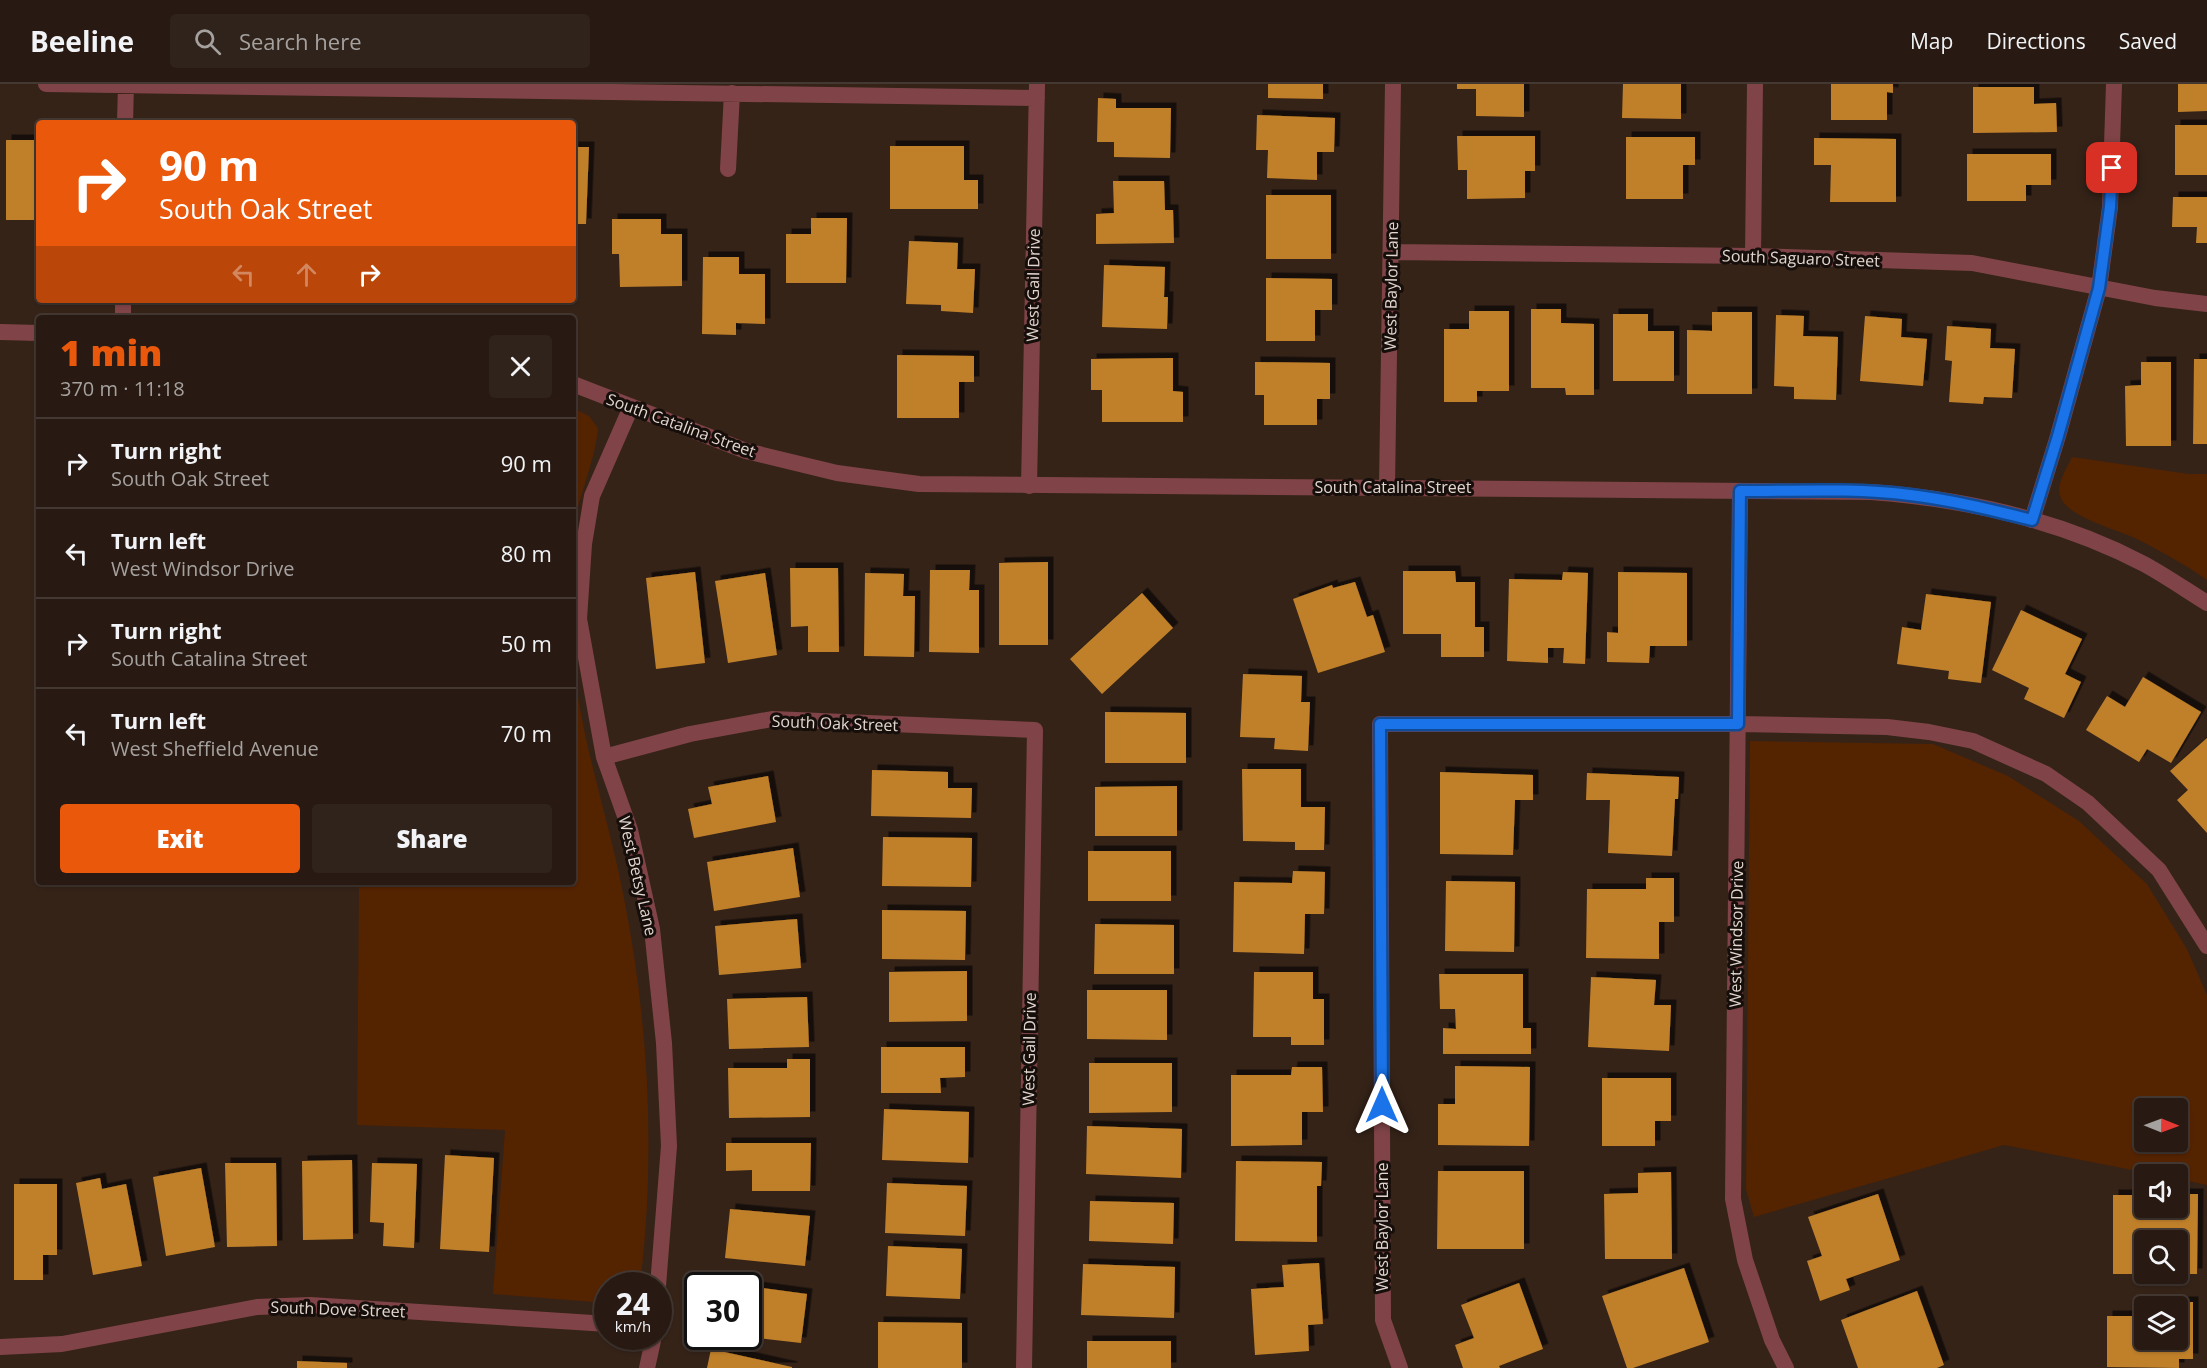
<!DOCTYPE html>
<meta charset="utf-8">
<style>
body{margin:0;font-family:"Open Sans",sans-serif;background:#30231b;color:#f1f3f6;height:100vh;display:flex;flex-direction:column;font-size:22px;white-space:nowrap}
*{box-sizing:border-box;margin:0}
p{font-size:20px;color:#a5a19f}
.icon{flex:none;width:33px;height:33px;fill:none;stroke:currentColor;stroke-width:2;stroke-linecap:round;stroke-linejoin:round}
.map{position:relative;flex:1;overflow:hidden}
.drawer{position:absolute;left:36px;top:231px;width:540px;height:570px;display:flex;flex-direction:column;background:#281a12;border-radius:6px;box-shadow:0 2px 4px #0004,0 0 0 2px #443832}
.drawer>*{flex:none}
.banner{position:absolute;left:36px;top:36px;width:540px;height:183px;border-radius:6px;box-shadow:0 2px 4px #0004,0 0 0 2px #443832;background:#ea580c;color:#fff;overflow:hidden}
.needle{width:39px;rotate:91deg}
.buttons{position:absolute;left:2134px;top:1014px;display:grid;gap:12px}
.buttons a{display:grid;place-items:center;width:54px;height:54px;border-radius:6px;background:#281a12;box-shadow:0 2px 4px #0004,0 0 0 2px #443832;font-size:30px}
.speed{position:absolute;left:594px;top:1188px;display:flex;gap:12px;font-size:30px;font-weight:700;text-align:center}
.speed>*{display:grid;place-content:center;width:78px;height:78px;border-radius:50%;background:#281a12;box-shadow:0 2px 4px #0004,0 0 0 2px #443832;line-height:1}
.speed small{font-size:15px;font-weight:400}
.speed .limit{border:3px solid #111;border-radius:9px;background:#fff;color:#111}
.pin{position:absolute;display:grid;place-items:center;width:51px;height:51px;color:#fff;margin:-26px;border-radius:12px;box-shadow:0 3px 9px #0006}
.me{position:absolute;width:66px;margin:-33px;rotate:0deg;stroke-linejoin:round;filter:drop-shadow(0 0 4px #0008)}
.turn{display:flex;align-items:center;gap:21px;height:126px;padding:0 24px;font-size:27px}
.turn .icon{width:78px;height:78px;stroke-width:2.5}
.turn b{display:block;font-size:42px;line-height:51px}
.lanes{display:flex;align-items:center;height:57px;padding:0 24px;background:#0003;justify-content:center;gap:30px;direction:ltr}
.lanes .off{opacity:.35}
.round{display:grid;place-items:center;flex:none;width:63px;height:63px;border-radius:6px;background:#30231b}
.headline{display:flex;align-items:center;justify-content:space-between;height:102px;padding:0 24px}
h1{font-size:36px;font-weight:800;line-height:45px;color:#ea580c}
.cta{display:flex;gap:12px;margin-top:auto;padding:12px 24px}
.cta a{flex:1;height:69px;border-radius:6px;background:#ea580c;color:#fff;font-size:24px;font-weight:800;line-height:69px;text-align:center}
.cta a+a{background:#30231b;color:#f1f3f6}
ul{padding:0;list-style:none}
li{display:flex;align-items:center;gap:18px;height:90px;padding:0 24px;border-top:2px solid #443832}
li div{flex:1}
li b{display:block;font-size:22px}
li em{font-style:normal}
header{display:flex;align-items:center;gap:36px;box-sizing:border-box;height:84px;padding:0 30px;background:#281a12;border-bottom:2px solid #443832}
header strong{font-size:28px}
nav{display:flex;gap:33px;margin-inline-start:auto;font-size:21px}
.search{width:420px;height:54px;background:#30231b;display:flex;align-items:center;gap:15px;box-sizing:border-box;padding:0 21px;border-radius:6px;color:#a5a19f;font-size:22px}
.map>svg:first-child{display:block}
.green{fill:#542300;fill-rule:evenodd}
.building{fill:#c0802b;filter:url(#shadow)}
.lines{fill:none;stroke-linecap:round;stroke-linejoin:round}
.minor{stroke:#804448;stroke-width:16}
.tertiary{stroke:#804448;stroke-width:16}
.route-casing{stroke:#114b97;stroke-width:15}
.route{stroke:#1a73e8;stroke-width:10}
.labels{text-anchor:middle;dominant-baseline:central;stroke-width:6;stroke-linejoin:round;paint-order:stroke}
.street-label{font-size:16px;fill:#e2d6cf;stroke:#160e0a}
</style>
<header>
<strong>Beeline</strong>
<div class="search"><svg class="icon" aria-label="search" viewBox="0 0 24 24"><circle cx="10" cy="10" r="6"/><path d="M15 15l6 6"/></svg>Search here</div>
<nav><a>Map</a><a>Directions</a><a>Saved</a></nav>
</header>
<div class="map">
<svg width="2207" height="1284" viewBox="0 0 2207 1284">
<defs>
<filter id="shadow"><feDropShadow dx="5.5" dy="-5.5" stdDeviation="0" flood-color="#0009"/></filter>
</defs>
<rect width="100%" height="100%" fill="#352318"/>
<path class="green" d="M 573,324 L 589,332 L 598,344 C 595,380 577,413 573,450 Z
M 2072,373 L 2189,390 L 2207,390 L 2207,496 C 2186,481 2162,468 2139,456 C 2120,446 2067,434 2060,412 C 2056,400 2067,384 2072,373 Z
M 573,574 C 580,654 608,731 623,809 C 649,938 656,1071 640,1201 L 608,1202 L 607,1219 L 493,1210 L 505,1046 L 357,1041 L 359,798 L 573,798 Z
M 1750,657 L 1933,660 L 2008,692 L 2079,737 L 2147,800 L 2187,865 L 2207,911 L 2207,1101 L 2178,1095 L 2178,1090 L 2153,1090 L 2004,1061 L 1754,1133 L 1746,1105 ZM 2145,1024 L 2178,1024 L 2178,1058 L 2145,1058 Z"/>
<path class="building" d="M 1268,0 L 1323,0 L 1323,15 L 1268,14 Z
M 1457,0 L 1524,0 L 1524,33 L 1476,32 L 1476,5 L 1457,5 Z
M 1623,0 L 1681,0 L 1681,35 L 1622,34 Z
M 1831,0 L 1893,0 L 1893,9 L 1887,8 L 1887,36 L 1831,36 Z
M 2178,0 L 2207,0 L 2207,27 L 2178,28 Z
M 1973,3 L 2034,3 L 2034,20 L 2056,19 L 2057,48 L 1973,49 Z
M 1098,14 L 1116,15 L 1116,24 L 1171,24 L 1170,74 L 1114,73 L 1114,58 L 1097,58 Z
M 1257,31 L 1335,34 L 1334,68 L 1317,68 L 1317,96 L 1267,94 L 1268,66 L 1256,66 Z
M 2175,41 L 2207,41 L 2207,91 L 2175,91 Z
M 1457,52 L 1535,52 L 1535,87 L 1525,87 L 1525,114 L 1467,115 L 1467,86 L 1458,86 Z
M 1626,53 L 1695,53 L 1695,81 L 1683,81 L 1683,115 L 1626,115 Z
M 1814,54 L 1896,55 L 1896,118 L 1830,118 L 1831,81 L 1814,81 Z
M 6,56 L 36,56 L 36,71 L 39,71 L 39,136 L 6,136 Z
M 890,62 L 964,62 L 964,96 L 978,96 L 978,125 L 890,125 Z
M 573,63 L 589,63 L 586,140 L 573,140 Z
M 1967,70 L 2051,70 L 2051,101 L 2026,101 L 2026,117 L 1967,117 Z
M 1113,97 L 1164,97 L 1165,126 L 1173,126 L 1174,159 L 1096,160 L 1096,130 L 1114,129 Z
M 1266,111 L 1331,111 L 1331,175 L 1266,175 Z
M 2173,113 L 2207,113 L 2207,159 L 2196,159 L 2197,143 L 2172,143 Z
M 811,134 L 847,134 L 846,199 L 786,199 L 786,150 L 811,150 Z
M 612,135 L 661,135 L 661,150 L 682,150 L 682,202 L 620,203 L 619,170 L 612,170 Z
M 909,157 L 958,159 L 957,185 L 975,185 L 973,229 L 941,227 L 941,221 L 906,220 Z
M 703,173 L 739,173 L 739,190 L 765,190 L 765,240 L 736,239 L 736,251 L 702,250 Z
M 1104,181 L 1165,183 L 1164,213 L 1168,213 L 1167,245 L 1102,243 Z
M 1266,194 L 1332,195 L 1332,226 L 1315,226 L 1315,257 L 1266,257 Z
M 1531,225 L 1561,225 L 1561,239 L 1594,240 L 1594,311 L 1566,311 L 1565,304 L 1531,304 Z
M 1469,227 L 1509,227 L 1509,307 L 1477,307 L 1477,318 L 1444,318 L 1444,245 L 1469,245 Z
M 1712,228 L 1752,228 L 1752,310 L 1687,310 L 1687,246 L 1712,247 Z
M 1613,230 L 1648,230 L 1648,247 L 1674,247 L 1674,297 L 1613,297 Z
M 1776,231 L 1804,232 L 1803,252 L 1838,253 L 1836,316 L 1794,315 L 1794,303 L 1774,302 Z
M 1865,232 L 1902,235 L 1901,253 L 1927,255 L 1923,302 L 1860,297 Z
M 1947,242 L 1991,245 L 1990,264 L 2015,265 L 2012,314 L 1984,313 L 1983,320 L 1949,318 L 1952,277 L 1945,276 Z
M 897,271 L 974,272 L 974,298 L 959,298 L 959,334 L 897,334 Z
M 1173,274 L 1173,307 L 1183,308 L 1183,338 L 1102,338 L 1102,306 L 1091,306 L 1091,275 Z
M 2194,275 L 2207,275 L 2207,360 L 2193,360 Z
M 1255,278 L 1330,279 L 1330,315 L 1317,315 L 1317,341 L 1264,341 L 1264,311 L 1255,311 Z
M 2141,278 L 2171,278 L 2171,362 L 2126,362 L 2125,302 L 2141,301 Z
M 1048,478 L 1048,561 L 999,561 L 999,479 Z
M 790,484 L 838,484 L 839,568 L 808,568 L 808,542 L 791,543 Z
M 930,486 L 970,486 L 969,506 L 979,506 L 979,569 L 929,568 Z
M 1403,487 L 1455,487 L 1456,498 L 1475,498 L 1475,543 L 1484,543 L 1484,573 L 1441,573 L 1441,550 L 1403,550 Z
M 695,488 L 705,579 L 656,585 L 646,494 Z
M 1563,488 L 1588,489 L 1585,580 L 1563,579 L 1564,564 L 1548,564 L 1548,579 L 1507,577 L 1509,495 L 1562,496 Z
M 1618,488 L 1687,489 L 1687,562 L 1650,562 L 1649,579 L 1607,578 L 1607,548 L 1618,549 Z
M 765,489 L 777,571 L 728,579 L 715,497 Z
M 865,489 L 904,490 L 903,512 L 915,512 L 914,573 L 864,572 Z
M 1355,498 L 1367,533 L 1373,531 L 1385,568 L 1318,589 L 1293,515 L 1332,501 L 1333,504 Z
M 1142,509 L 1173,544 L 1102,610 L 1070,575 Z
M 1926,510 L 1991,518 L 1981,599 L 1948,595 L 1949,587 L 1897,580 L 1902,543 L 1921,546 Z
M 2021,526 L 2082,555 L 2065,590 L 2081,598 L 2064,634 L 2024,615 L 2029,604 L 1992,586 Z
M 1243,590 L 1302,592 L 1301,618 L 1310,618 L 1308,667 L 1274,665 L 1275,654 L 1240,653 Z
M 2143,593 L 2201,628 L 2171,679 L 2147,665 L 2139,678 L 2086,646 L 2107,612 L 2125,623 Z
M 1105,628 L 1186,629 L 1186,679 L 1105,679 Z
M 2207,654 L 2207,749 L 2177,716 L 2188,706 L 2170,687 Z
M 1242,685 L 1301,685 L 1301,723 L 1325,723 L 1324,766 L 1295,766 L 1295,758 L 1243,757 Z
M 872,686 L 948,688 L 948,704 L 972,704 L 971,734 L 871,732 Z
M 1440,688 L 1533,691 L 1533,716 L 1515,716 L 1513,771 L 1440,770 Z
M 1587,689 L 1679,693 L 1678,715 L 1675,715 L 1672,772 L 1608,769 L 1610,716 L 1586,716 Z
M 768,692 L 776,738 L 694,754 L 688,725 L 712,720 L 708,703 Z
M 1177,702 L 1177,752 L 1095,752 L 1095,703 Z
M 883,753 L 972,754 L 971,803 L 882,802 Z
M 793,764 L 800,813 L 714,827 L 707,778 Z
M 1088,767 L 1171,767 L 1171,817 L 1088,817 Z
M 1293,787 L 1325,788 L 1324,830 L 1305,830 L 1304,870 L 1233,868 L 1234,798 L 1292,799 Z
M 1646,794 L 1674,794 L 1674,838 L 1659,838 L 1659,875 L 1586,874 L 1587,805 L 1646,805 Z
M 1446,797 L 1515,798 L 1514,868 L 1445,867 Z
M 882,826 L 966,827 L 965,876 L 882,875 Z
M 797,835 L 801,884 L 719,891 L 715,842 Z
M 1095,840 L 1174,841 L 1174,890 L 1094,890 Z
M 967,887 L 967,937 L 889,938 L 889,888 Z
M 1254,888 L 1313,888 L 1313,915 L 1324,915 L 1324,961 L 1291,961 L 1291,953 L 1253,953 Z
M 1439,890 L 1523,890 L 1523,944 L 1531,944 L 1531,970 L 1443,970 L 1443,944 L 1456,945 L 1455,925 L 1440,925 Z
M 1591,893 L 1656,896 L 1654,921 L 1671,921 L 1669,967 L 1588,963 Z
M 1087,906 L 1167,906 L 1167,956 L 1087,955 Z
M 807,913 L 809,963 L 729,965 L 727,915 Z
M 881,963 L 965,963 L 965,993 L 940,994 L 941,1009 L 881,1009 Z
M 787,975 L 810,975 L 810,1033 L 729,1034 L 728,984 L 787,984 Z
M 1089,979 L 1172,979 L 1172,1028 L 1089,1029 Z
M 1455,982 L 1530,983 L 1529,1062 L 1438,1061 L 1438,1020 L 1455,1020 Z
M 1292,983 L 1322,983 L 1323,1028 L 1302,1028 L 1302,1061 L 1231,1062 L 1231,991 L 1291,991 Z
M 1602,994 L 1671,994 L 1671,1037 L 1655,1037 L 1655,1062 L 1602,1062 Z
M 884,1025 L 969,1028 L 968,1079 L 882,1076 Z
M 1087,1042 L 1182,1045 L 1181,1094 L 1086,1090 Z
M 726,1059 L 811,1059 L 810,1107 L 752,1107 L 752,1086 L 726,1087 Z
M 445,1071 L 494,1074 L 489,1168 L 440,1165 Z
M 352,1076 L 353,1155 L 303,1156 L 302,1077 Z
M 1236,1077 L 1322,1078 L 1321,1102 L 1317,1102 L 1317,1158 L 1235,1157 Z
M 225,1079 L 276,1079 L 277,1162 L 227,1163 Z
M 372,1079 L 417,1080 L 414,1164 L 383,1162 L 384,1139 L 370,1138 Z
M 201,1084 L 215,1163 L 166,1172 L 153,1093 Z
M 1438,1087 L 1524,1087 L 1524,1165 L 1437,1165 Z
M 1671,1088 L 1672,1175 L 1605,1175 L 1604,1110 L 1638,1109 L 1638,1089 Z
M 100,1094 L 102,1105 L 126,1100 L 142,1182 L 93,1191 L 76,1099 Z
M 887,1099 L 967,1102 L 965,1152 L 885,1149 Z
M 14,1100 L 57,1100 L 57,1171 L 43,1171 L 43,1196 L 14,1196 Z
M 1878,1110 L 1900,1176 L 1846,1195 L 1850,1206 L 1820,1217 L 1807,1177 L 1822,1172 L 1808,1133 Z
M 2178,1110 L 2198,1110 L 2197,1190 L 2178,1190 L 2178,1156 L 2145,1156 L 2145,1190 L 2113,1190 L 2113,1111 L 2145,1111 L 2145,1124 L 2178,1124 Z
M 1090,1117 L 1174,1119 L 1173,1160 L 1089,1157 Z
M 730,1125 L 810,1132 L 805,1182 L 725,1174 Z
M 888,1162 L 962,1165 L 960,1215 L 886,1212 Z
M 1319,1179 L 1323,1240 L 1308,1241 L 1309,1267 L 1255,1271 L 1251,1205 L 1284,1203 L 1282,1181 Z
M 1083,1180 L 1175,1183 L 1174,1234 L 1081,1231 Z
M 1684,1184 L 1709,1258 L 1633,1284 L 1627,1284 L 1602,1212 Z
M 1519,1199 L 1543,1265 L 1499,1282 L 1500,1284 L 1463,1284 L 1455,1261 L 1474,1254 L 1461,1221 Z
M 748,1202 L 807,1210 L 801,1259 L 748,1253 Z
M 1917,1207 L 1944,1281 L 1937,1284 L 1858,1284 L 1841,1236 Z
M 2159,1218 L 2193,1218 L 2193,1275 L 2179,1275 L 2179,1284 L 2107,1283 L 2107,1232 L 2145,1232 L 2145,1256 L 2178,1256 L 2178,1222 L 2159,1222 Z
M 878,1238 L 962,1239 L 962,1284 L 878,1284 Z
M 1087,1257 L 1171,1257 L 1171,1284 L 1087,1284 Z
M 711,1265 L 792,1283 L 792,1284 L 707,1284 Z
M 297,1277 L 347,1279 L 347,1284 L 297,1284 Z"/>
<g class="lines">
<path class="minor" d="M 46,0 L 1037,14
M 125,39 L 126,0
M 728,85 L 732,9
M 1391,168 L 1753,172 L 1972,179 L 2155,214 L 2207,220
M 1753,172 L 1755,0
M 123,234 L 123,216
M 631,323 L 592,412 L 584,460 L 579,535 L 604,673 L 630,746 L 652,845 L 664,959 L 669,1062 L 658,1202
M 1029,402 L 1037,0
M 1387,403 L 1393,0
M 1740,407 L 1733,1115 L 1745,1176 L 1772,1256 L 1786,1284
M 2032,436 L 2058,352 L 2099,204 L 2110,123 L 2114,0
M 604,673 L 690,650 L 772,635 L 1035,646 L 1024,1284
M 0,1263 L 62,1260 L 257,1223 L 310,1221 L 608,1240
M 647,1284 L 654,1252
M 1400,1284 L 1383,1236 L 1380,640 L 1738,640 L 1887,643 L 1929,648 L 1973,657 L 2046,690 L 2088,719 L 2159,786 L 2207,862"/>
<path class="tertiary" d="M 0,248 L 39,249
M 573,300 L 746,367 L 837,389 L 919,400 L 1871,408 C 1965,415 2060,436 2144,480 C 2166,492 2186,506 2207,519"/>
</g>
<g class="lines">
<g class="route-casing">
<path id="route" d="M 1382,1021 L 1380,640 L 1738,640 L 1740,407 C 1796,407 1854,404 1910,411 C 1952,416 1992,426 2032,436 L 2058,352 L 2099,204 L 2110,123 L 2112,84"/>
</g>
<use href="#route" class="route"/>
</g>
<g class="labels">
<g class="street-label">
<text transform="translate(1801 174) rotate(2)">South Saguaro Street</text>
<text transform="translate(1033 201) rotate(-89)">West Gail Drive</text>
<text transform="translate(1391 202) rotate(-89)">West Baylor Lane</text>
<text transform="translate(681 341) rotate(20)">South Catalina Street</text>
<text x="1393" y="403">South Catalina Street</text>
<text transform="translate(835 639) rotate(2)">South Oak Street</text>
<text transform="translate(638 792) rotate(77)">West Betsy Lane</text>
<text transform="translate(1736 850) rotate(-89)">West Windsor Drive</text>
<text transform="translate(1029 965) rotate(-89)">West Gail Drive</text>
<text transform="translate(1382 1143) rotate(-90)">West Baylor Lane</text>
<text transform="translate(338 1225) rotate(2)">South Dove Street</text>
</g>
</g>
</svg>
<div class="buttons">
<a><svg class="needle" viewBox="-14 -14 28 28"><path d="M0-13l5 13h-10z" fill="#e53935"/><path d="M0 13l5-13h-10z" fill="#a5a19f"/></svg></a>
<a><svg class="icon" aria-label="sound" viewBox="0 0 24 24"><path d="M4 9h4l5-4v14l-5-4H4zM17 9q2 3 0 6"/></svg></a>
<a><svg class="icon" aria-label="search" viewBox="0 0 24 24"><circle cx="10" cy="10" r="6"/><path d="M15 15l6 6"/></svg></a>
<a><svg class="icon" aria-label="layers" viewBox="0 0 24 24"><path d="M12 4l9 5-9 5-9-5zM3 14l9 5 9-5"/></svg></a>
</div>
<div class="speed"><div>24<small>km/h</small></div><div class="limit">30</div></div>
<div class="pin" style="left:2112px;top:84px;background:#d93025"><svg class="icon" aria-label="arrive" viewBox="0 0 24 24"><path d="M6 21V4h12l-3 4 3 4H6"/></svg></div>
<svg class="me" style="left:1382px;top:1021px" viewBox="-20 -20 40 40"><path d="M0-17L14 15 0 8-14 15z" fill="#1a73e8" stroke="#fff" stroke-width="4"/></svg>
<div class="banner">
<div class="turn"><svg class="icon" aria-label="right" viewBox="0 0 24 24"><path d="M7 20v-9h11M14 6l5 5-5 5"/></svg><div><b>90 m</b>South Oak Street</div></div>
<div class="lanes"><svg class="icon off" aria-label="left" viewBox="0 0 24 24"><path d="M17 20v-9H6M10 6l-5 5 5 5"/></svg><svg class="icon off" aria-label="ahead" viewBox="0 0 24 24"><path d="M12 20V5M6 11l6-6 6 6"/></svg><svg class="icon" aria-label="right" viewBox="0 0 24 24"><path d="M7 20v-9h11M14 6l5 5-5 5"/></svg></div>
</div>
<section class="drawer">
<div class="headline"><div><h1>1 min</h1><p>370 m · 11:18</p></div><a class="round"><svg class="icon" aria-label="close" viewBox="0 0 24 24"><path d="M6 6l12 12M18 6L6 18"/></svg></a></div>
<ul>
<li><svg class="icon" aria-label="right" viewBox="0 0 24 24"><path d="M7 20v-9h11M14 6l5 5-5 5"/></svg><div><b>Turn right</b><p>South Oak Street</p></div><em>90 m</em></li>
<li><svg class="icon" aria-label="left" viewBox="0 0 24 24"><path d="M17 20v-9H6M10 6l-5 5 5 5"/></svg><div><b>Turn left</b><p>West Windsor Drive</p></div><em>80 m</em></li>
<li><svg class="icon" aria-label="right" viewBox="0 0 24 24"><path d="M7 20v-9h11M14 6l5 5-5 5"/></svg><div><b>Turn right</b><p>South Catalina Street</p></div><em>50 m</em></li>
<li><svg class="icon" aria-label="left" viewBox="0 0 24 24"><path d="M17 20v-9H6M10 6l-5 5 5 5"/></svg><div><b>Turn left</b><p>West Sheffield Avenue</p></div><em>70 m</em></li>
</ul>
<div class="cta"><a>Exit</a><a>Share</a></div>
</section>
</div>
